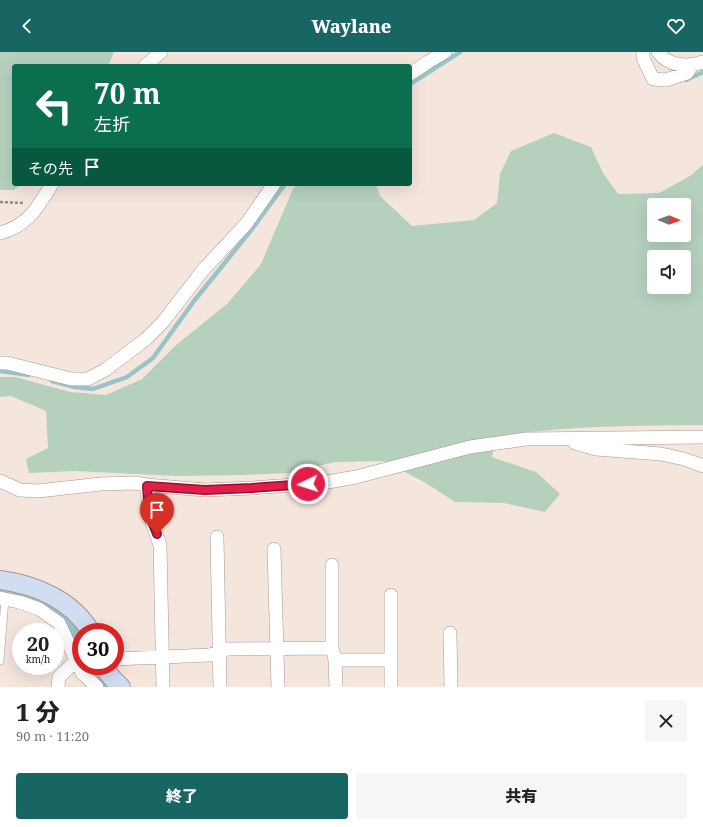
<!DOCTYPE html>
<html lang="ja">
<meta charset="utf-8">
<style>
body{margin:0;font-family:"Noto Serif","Noto Sans JP",serif;background:#f6f6f6;color:#222;height:100vh;display:flex;flex-direction:column;font-size:15px;white-space:nowrap}
*{box-sizing:border-box;margin:0}
p{font-size:13px;color:#767676}
.icon{flex:none;width:22px;height:22px;fill:none;stroke:currentColor;stroke-width:2;stroke-linecap:round;stroke-linejoin:round}
.map{position:relative;height:635px;overflow:hidden}
.details{display:flex;flex-direction:column;background:#fff;flex:1}
.details>*{flex:none}
.banner{position:absolute;left:12px;top:12px;width:400px;height:122px;border-radius:4px;box-shadow:0 4px 16px #0002;background:#0b6e4f;color:#fff;overflow:hidden}
.needle{width:26px;rotate:91deg}
.buttons{position:absolute;left:647px;top:146px;display:grid;gap:8px}
.buttons a{display:grid;place-items:center;width:44px;height:44px;border-radius:4px;background:#fff;box-shadow:0 4px 16px #0002;font-size:20px}
.speed{position:absolute;left:12px;top:571px;display:flex;gap:8px;font-size:20px;font-weight:700;text-align:center}
.speed>*{display:grid;place-content:center;width:52px;height:52px;border-radius:50%;background:#fff;box-shadow:0 4px 16px #0002;line-height:1}
.speed small{font-size:10px;font-weight:400}
.speed .limit{border:6px solid #d22;background:#fff;color:#111}
.pin{position:absolute;display:grid;place-items:center;width:34px;height:34px;color:#fff;margin:-41px -17px;border-radius:50% 50% 50% 0;rotate:-45deg;box-shadow:0 0 4px #0007}
.pin .icon{rotate:45deg}
.me{position:absolute;width:44px;margin:-22px;rotate:266deg;stroke-linejoin:round;filter:drop-shadow(0 0 3px #0008)}
.turn{display:flex;align-items:center;gap:14px;height:84px;padding:0 16px;font-size:18px}
.turn .icon{width:52px;height:52px;stroke-width:2.5}
.turn b{display:block;font-size:28px;line-height:34px}
.then{display:flex;align-items:center;height:38px;padding:0 16px;background:#0003;gap:8px;font-size:15px}
.round{display:grid;place-items:center;flex:none;width:42px;height:42px;border-radius:4px;background:#f6f6f6}
.head{display:flex;align-items:center;justify-content:space-between;height:68px;padding:0 16px}
h1{font-size:24px;font-weight:800;line-height:30px}
.action{display:flex;gap:8px;margin-top:auto;padding:8px 16px}
.action a{flex:1;height:46px;border-radius:4px;background:#186663;color:#fff;font-size:16px;font-weight:800;line-height:46px;text-align:center}
.action a+a{background:#f6f6f6;color:#222}
header{display:flex;justify-content:space-between;align-items:center;height:52px;padding:0 16px;background:#186663;color:#fff;font-size:18px;font-weight:800}
.map>svg:first-child{display:block}
.green{fill:#b5d1be;fill-rule:evenodd}
.lines{fill:none;stroke-linecap:round;stroke-linejoin:round}
.stream{stroke:#9ac3c9;stroke-width:4.5}
.river{stroke:#9ac3c9;stroke-width:26}
.lane-casing{stroke:#a69891;stroke-width:8}
.street-casing{stroke:#a69891;stroke-width:14}
.secondary-casing{stroke:#a69891;stroke-width:20}
.path{stroke:#958b86;stroke-width:2.5;stroke-dasharray:3 2;stroke-linecap:butt}
.lane{stroke:#fff;stroke-width:7}
.street{stroke:#fff;stroke-width:13}
.secondary{stroke:#d1ddf1;stroke-width:18}
.route-casing{stroke:#92132f;stroke-width:10}
.route{stroke:#e11d48;stroke-width:7}
</style>
<header><svg class="icon" aria-label="back" viewBox="0 0 24 24"><path d="M15 5l-7 7 7 7"/></svg>Waylane<svg class="icon" aria-label="heart" viewBox="0 0 24 24"><path d="M12 20l-8-8c-3-5 5-10 8-4 3-6 11-1 8 4z"/></svg></header>
<div class="map">
<svg width="703" height="635" viewBox="0 0 703 635">
<rect width="100%" height="100%" fill="#f4e5dd"/>
<path class="green" d="M 0,0 L 114,0 L 108,14 L 14,14 L 14,132 L 22,132 L 14,138 L 0,138 Z
M 554,81 L 591,95 L 603,121 L 618,142 L 659,141 L 690,124 L 703,113 L 703,373 C 633,374 565,373 496,385 L 492,405 L 536,420 L 560,442 L 545,460 L 504,451 L 455,450 L 424,430 L 384,409 L 335,410 L 288,421 L 244,423 L 176,424 L 76,419 L 29,421 L 26,407 L 48,396 L 46,359 L 11,344 L 0,345 L 0,325 L 15,325 L 70,340 L 106,343 L 142,327 L 176,293 L 227,252 L 261,212 L 293,137 L 299,132 L 376,132 L 380,144 L 412,174 L 474,168 L 497,151 L 500,122 L 511,99 ZM 654,153 L 684,153 L 684,183 L 654,183 ZM 654,205 L 684,205 L 684,235 L 654,235 Z"/>
<g class="lines">
<path class="stream" d="M 686,28 L 703,20
M 410,32 L 460,0
M 0,319 L 29,323
M 52,329 L 75,335 L 93,337 L 127,325 L 153,306 L 194,249 L 252,177 L 285,132"/>
<path class="river" d="M 0,539 C 30,543 67,555 81,584
M 90,614 L 95,625 L 107,635"/>
<g class="lane-casing">
<path id="lane" d="M 0,609 L 5,547"/>
</g>
<g class="street-casing">
<path id="street" d="M 643,0 L 643,6 L 653,27 L 666,28 L 687,21 L 692,14
M 658,0 C 669,15 688,15 703,10
M 145,14 L 161,0
M 410,22 L 428,10 L 445,0
M 0,181 C 28,174 38,155 52,132
M 0,311 L 7,311 L 71,327 L 88,327 L 105,318 L 146,287 L 163,270 L 203,218 L 246,172 L 274,132
M 575,391 L 596,397 L 661,402 L 684,407 L 703,414
M 0,429 L 20,438 L 38,439 L 101,432 L 135,431 L 147,433 L 205,438 L 252,436 L 322,431 L 356,425 L 470,395 L 526,387 L 703,385
M 147,433 L 149,462 L 160,493 L 163,635
M 217,485 L 220,635
M 274,497 L 278,635
M 332,513 L 332,596 L 335,608 L 336,635
M 391,543 L 391,635
M 0,546 L 19,550 L 39,557 L 59,571 L 82,621 L 97,635
M 450,581 L 451,635
M 115,607 L 210,603 L 227,597 L 332,596
M 335,608 L 391,608
M 58,635 L 59,625 L 76,609 L 81,607"/>
</g>
<g class="secondary-casing">
<path id="secondary" d="M 0,528 C 36,533 72,548 91,580
M 103,614 L 111,625 L 121,635"/>
</g>
<path class="path" d="M 0,150 L 23,151"/>
<use href="#lane" class="lane"/>
<use href="#street" class="street"/>
<use href="#secondary" class="secondary"/>
</g>
<g class="lines">
<g class="route-casing">
<path id="route" d="M 157,482 L 149,462 L 147,434 L 205,438 L 252,436 L 308,432"/>
</g>
<use href="#route" class="route"/>
</g>
</svg>
<div class="buttons">
<a><svg class="needle" viewBox="-14 -14 28 28"><path d="M0-13l5 13h-10z" fill="#e53935"/><path d="M0 13l5-13h-10z" fill="#767676"/></svg></a>
<a><svg class="icon" aria-label="sound" viewBox="0 0 24 24"><path d="M4 9h4l5-4v14l-5-4H4zM17 9q2 3 0 6"/></svg></a>
</div>
<div class="speed"><div>20<small>km/h</small></div><div class="limit">30</div></div>
<div class="pin" style="left:157px;top:482px;background:#d93025"><svg class="icon" aria-label="arrive" viewBox="0 0 24 24"><path d="M6 21V4h12l-3 4 3 4H6"/></svg></div>
<svg class="me" style="left:308px;top:432px" viewBox="-20 -20 40 40"><circle r="17" fill="#e11d48" stroke="#fff" stroke-width="3"/><path d="M0-11L8 9 0 5-8 9z" fill="#fff"/></svg>
<div class="banner">
<div class="turn"><svg class="icon" aria-label="left" viewBox="0 0 24 24"><path d="M17 20v-9H6M10 6l-5 5 5 5"/></svg><div><b>70 m</b>左折</div></div>
<div class="then">その先<svg class="icon" aria-label="arrive" viewBox="0 0 24 24"><path d="M6 21V4h12l-3 4 3 4H6"/></svg></div>
</div>
</div>
<section class="details">
<div class="head"><div><h1>1 分</h1><p>90 m · 11:20</p></div><a class="round"><svg class="icon" aria-label="close" viewBox="0 0 24 24"><path d="M6 6l12 12M18 6L6 18"/></svg></a></div>
<div class="action"><a>終了</a><a>共有</a></div>
</section>
